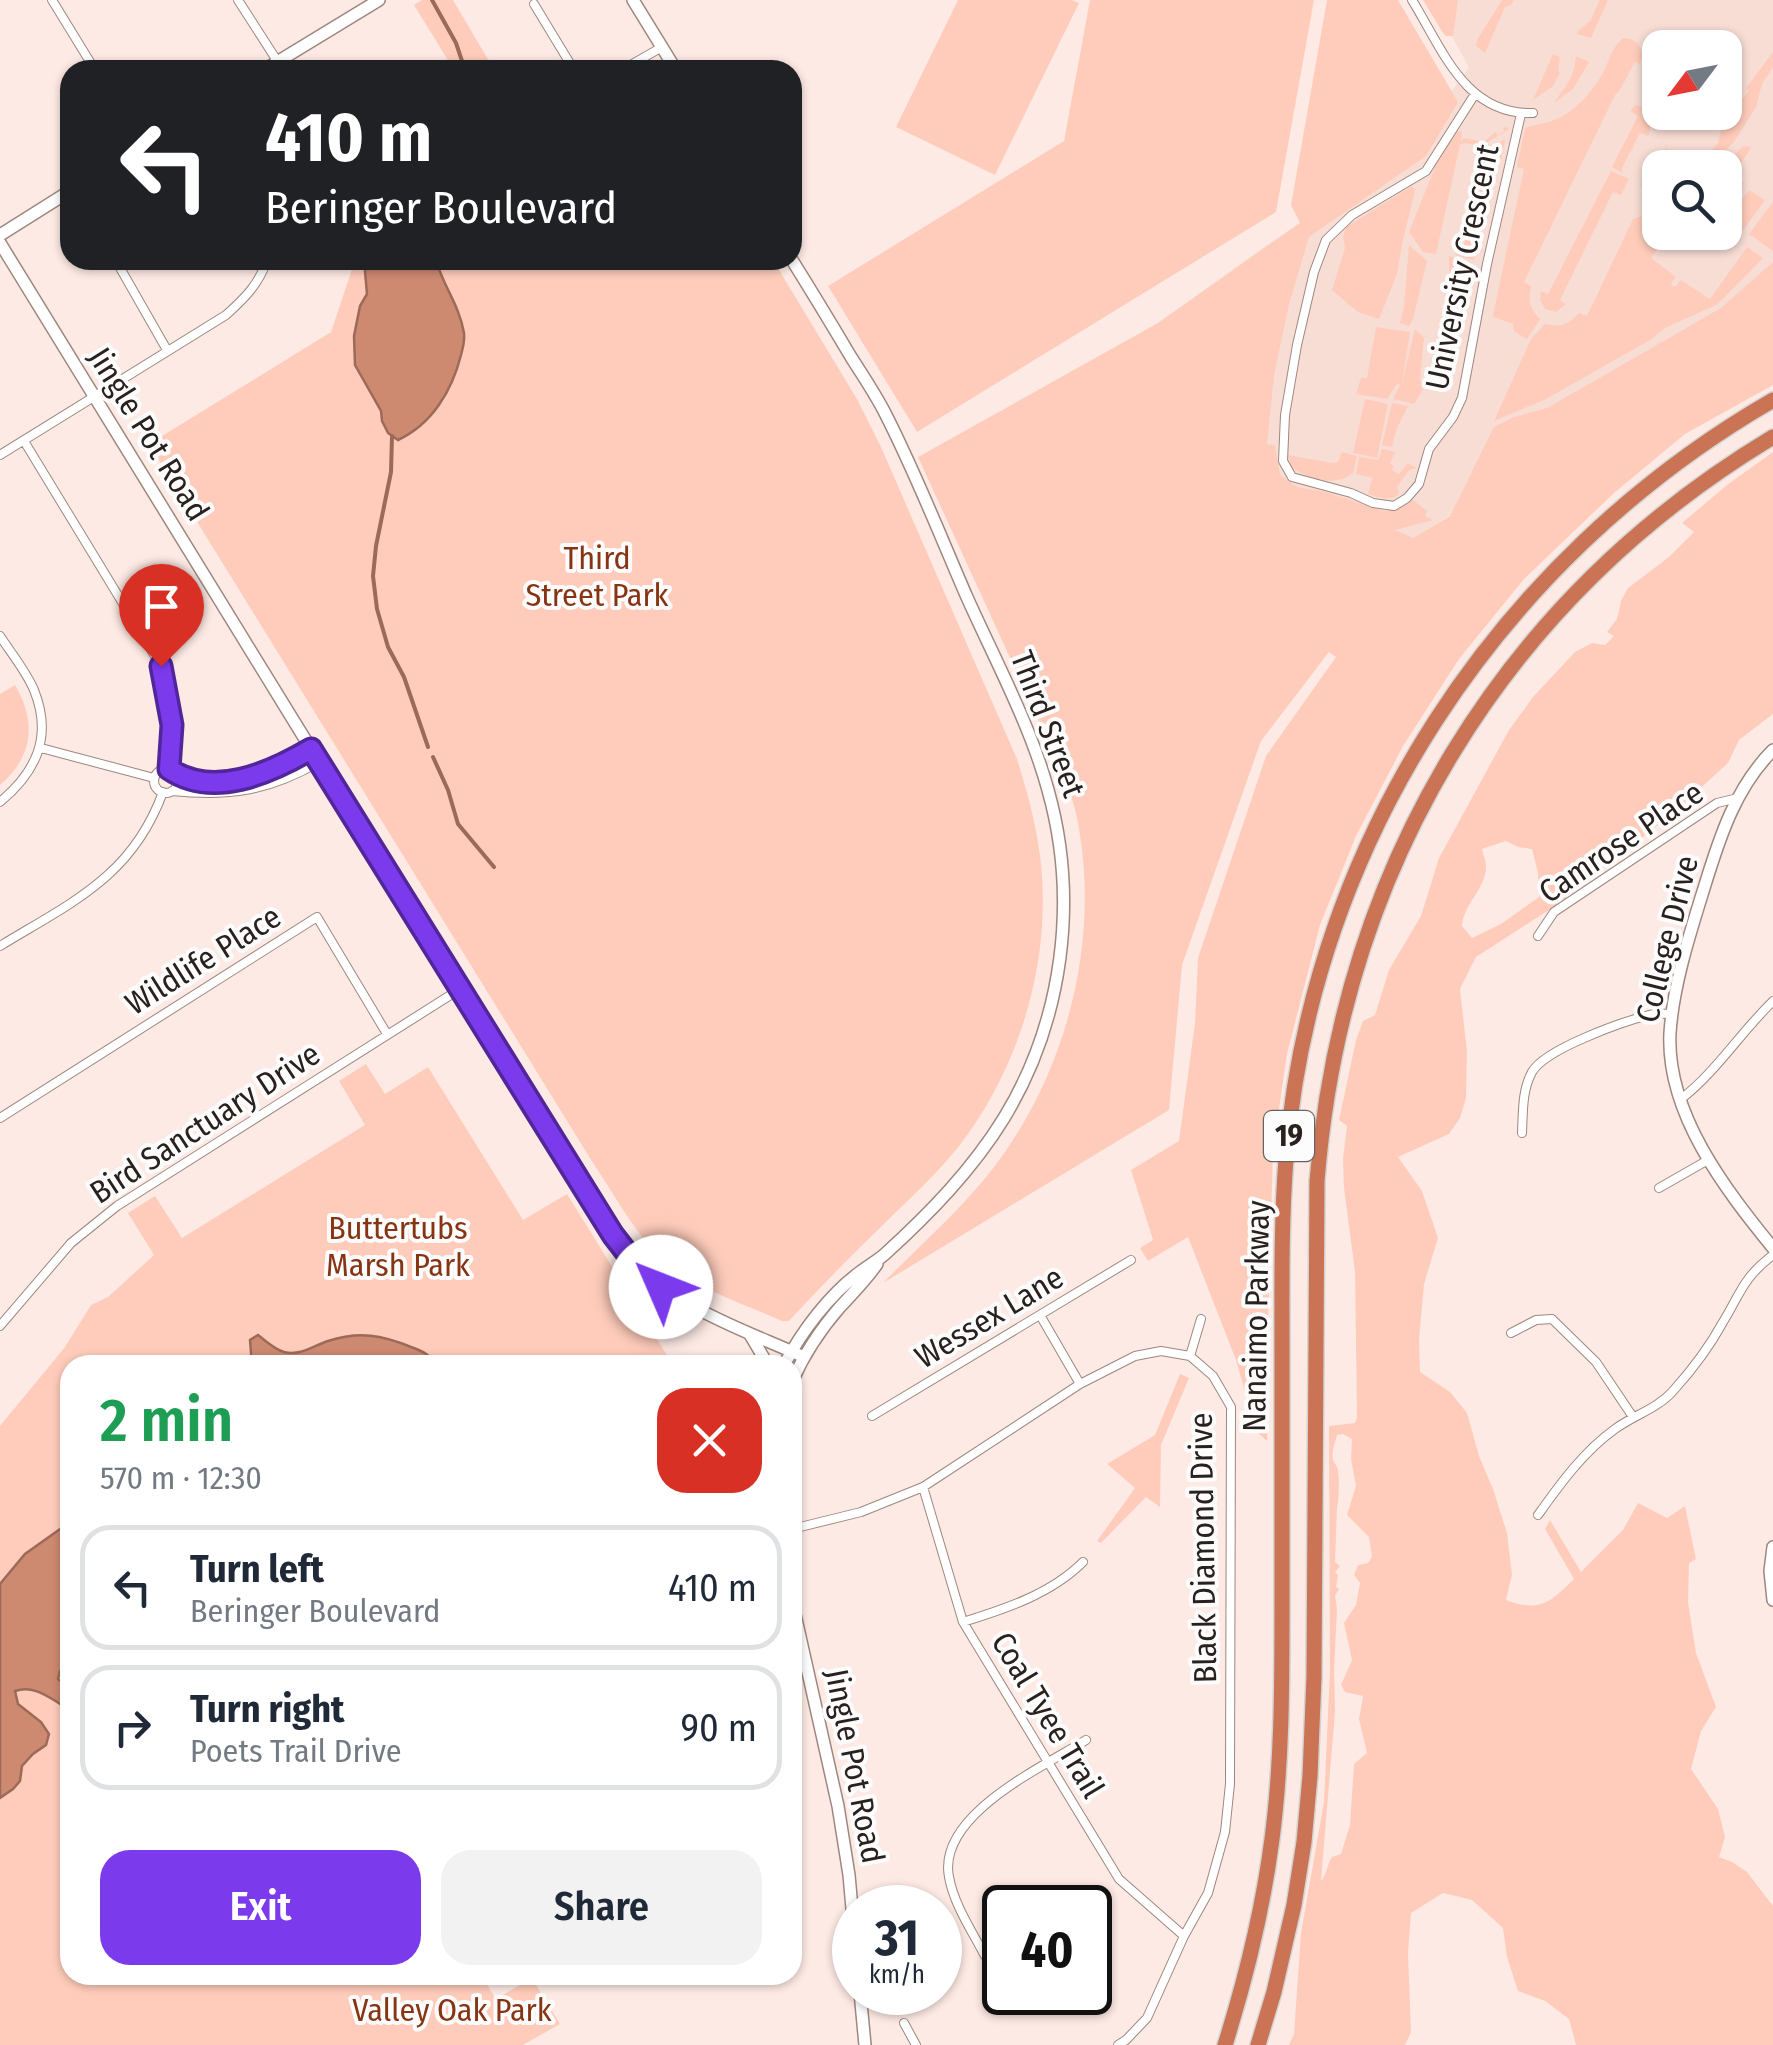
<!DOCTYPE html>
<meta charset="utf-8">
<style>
body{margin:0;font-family:"Fira Sans Condensed",sans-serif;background:#f2f2f3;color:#1f2937;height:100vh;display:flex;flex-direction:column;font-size:38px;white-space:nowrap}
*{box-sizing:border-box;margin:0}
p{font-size:32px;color:#747a83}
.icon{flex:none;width:55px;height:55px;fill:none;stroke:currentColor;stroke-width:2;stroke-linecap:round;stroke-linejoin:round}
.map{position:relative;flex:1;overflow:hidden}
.details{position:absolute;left:60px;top:1355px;width:742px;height:630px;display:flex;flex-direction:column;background:#fff;border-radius:30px;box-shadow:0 2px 8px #0004}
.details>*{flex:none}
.hud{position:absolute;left:60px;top:60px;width:742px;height:210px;border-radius:30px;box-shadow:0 2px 8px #0004;background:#202124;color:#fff;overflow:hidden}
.needle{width:65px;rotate:238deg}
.fabs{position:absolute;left:1642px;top:30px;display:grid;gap:20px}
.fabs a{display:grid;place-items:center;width:100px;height:100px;border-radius:20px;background:#fff;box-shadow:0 2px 8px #0004;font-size:50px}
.speed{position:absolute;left:832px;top:1885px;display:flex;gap:20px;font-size:50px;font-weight:700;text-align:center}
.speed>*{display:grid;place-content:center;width:130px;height:130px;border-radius:50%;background:#fff;box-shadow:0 2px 8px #0004;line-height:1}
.speed small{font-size:25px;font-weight:400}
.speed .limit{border:5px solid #111;border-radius:15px;background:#fff;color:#111}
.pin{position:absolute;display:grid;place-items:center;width:85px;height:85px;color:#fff;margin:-102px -42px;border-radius:50% 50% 50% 0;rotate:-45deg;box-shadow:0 0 10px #0007}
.pin .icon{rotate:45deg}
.me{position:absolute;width:110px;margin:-55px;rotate:314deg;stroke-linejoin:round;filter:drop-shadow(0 0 8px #0008)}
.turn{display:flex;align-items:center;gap:35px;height:210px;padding:0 40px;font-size:45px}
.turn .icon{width:130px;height:130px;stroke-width:2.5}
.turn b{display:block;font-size:70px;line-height:85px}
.round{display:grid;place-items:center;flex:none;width:105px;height:105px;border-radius:30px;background:#f2f2f3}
.head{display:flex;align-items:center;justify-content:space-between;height:170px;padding:0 40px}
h1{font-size:60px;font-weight:600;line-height:75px;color:#1e9e55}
.cta{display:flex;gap:20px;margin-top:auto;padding:20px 40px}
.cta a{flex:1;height:115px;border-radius:30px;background:#7c3aed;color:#fff;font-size:40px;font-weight:600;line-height:115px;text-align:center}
.cta a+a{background:#f2f2f3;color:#1f2937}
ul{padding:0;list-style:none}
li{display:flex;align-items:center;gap:30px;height:125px;margin:0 20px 15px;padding:0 20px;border:5px solid #e0e1e3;border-radius:30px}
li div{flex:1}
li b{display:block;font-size:38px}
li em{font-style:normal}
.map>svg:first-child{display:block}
.built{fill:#f7ddd4;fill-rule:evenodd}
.green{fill:#fcb;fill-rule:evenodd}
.water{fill:#ce8971;stroke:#9c6a58;stroke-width:2.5}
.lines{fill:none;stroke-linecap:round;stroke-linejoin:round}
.stream{stroke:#9c6a58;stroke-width:4}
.street-casing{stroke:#9d877f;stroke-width:10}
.secondary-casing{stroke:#9d877f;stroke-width:14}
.highway-casing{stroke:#d4d3d2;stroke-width:18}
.street{stroke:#fff;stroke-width:8}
.secondary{stroke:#fff;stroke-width:11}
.highway{stroke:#cb7455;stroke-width:15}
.route-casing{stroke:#51269a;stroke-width:25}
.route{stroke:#7c3aed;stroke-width:18}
.labels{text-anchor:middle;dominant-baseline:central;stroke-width:8;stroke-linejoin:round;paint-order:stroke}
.shield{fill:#fcfcfc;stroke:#686361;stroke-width:2.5}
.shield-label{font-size:30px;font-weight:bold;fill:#29211e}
.street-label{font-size:32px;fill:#29211e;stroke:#fcfcfc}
.park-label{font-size:32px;fill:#863413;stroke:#fcfcfc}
</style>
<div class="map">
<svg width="1773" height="2045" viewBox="0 0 1773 2045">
<rect width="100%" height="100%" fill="#feeae4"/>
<path class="built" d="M 1431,0 L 1773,0 L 1773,314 L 1322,595 L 1158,323 L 1267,245 L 1411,148 L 1469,67 ZM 1660,48 L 1725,48 L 1725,112 L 1660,112 ZM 1660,168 L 1725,168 L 1725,232 L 1660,232 Z"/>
<path class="green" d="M 422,0 L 453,0 L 492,66 L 491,70 L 454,70 L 414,5 Z
M 958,0 L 1072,0 L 1079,3 L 995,175 L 896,127 Z
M 1090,0 L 1314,0 L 1276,212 L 917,432 L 828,286 L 1064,141 Z
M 1327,0 L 1398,0 L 1458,102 L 1426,156 L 1309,237 L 1289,304 L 1274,376 L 1267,444 L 1275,445 L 1280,475 L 1297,487 L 1326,492 L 1384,511 L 1398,509 L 1413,500 L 1427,511 L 1425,516 L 1433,520 L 1395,530 L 1413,538 L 1450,516 L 1494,427 L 1514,417 L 1547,408 L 1721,308 L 1773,262 L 1773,385 L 1685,434 L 1614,493 L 1524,579 L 1459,659 L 1403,746 L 1356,836 L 1320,925 L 1287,1054 L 1273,1150 L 1268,1323 L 1267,1441 L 1256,1431 L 1236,1360 L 1188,1237 L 1148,1261 L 1140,1248 L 1153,1240 L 1131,1170 L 1179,1141 L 1195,1023 L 1198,958 L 1266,756 L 1336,657 L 1329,652 L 1261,741 L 1182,965 L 1169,1110 L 883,1283 C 920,1245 962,1209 994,1167 C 1068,1070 1101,938 1077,818 C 1074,801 1066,784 1060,767 L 918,457 L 1158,323 L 1300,223 L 1291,205 Z
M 1423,0 L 1458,0 L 1453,36 L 1446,36 L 1443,33 Z
M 1502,0 L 1514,0 L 1511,5 L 1505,7 L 1485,53 L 1476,46 L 1477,40 Z
M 1600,0 L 1608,0 L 1591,38 L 1577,34 L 1579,30 L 1590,21 Z
M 1623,38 C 1638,38 1646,50 1640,64 L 1635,62 L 1620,90 L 1615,95 L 1524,282 L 1531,286 C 1528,301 1529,308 1540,319 L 1527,339 L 1514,331 L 1513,324 L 1493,317 L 1493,315 L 1524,169 L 1517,167 L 1525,128 C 1533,125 1541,124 1549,122 C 1574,114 1590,95 1603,73 C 1609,61 1612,47 1623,38 Z
M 1773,52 L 1773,67 L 1762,84 L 1756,107 L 1734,142 L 1708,167 L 1698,167 L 1718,143 L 1721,130 L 1719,127 L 1749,91 L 1746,88 Z
M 1553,54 L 1560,57 L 1558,71 L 1560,73 L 1553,86 L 1533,100 Z
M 1576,56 L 1589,62 L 1573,89 L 1554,103 C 1564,87 1574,80 1576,56 Z
M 1635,105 L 1643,107 C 1648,116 1653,127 1648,136 L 1640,133 L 1622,168 L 1623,173 L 1612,167 L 1638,116 L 1630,111 Z
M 1506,127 L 1509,129 L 1482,146 L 1464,143 L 1460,145 L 1436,254 L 1423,252 L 1409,232 L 1436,165 L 1455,132 L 1462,131 L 1461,142 L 1464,138 L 1483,142 L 1496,132 L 1498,135 L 1504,131 L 1503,128 Z
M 1505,139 L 1501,159 L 1496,162 L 1485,205 L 1474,203 L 1483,163 L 1479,156 Z
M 1748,146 L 1751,148 L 1733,175 L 1744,183 L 1736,197 L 1732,193 L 1725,194 L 1724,167 L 1742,147 Z
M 1666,148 L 1686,167 L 1660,168 L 1660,199 L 1644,192 L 1641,185 L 1641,182 L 1648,184 Z
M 1611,171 L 1629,179 L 1621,195 L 1613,192 L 1560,300 L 1566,304 L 1556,312 L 1545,309 L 1540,300 L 1541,291 L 1548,294 Z
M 1412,186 L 1415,191 L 1403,240 L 1397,274 L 1379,319 L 1358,312 L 1332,290 L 1345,248 L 1343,238 L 1346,227 Z
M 1749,190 L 1765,200 L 1744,229 L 1730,236 L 1725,232 L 1725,222 Z
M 1773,202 L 1773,251 L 1749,234 Z
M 1473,211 L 1483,212 L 1475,245 L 1482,249 L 1483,252 L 1476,251 L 1474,260 L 1455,255 L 1456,251 L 1462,252 Z
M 1659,211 L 1660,232 L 1664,239 L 1651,258 L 1676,277 L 1671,283 L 1673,287 L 1676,286 L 1681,280 L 1710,299 L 1747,247 L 1763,258 L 1718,304 L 1665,328 L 1652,339 L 1544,400 L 1494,421 L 1531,339 L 1545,324 C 1561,327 1567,326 1579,313 L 1587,316 L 1633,219 Z
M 1409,245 L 1427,261 L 1413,319 L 1409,326 L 1400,323 L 1404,306 Z
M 1449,256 L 1472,263 L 1459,325 L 1454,324 L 1456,317 L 1453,316 L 1462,276 L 1449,271 Z
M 355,260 L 773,260 L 857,399 L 881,447 L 1017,759 C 1027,791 1036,823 1040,856 C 1053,957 1021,1065 960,1145 C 939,1171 915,1194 891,1217 C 856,1251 822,1285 789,1321 L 782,1321 C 744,1304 702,1291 669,1265 C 638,1240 615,1195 593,1163 L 149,444 L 331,332 Z
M 1376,327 L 1410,332 L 1402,383 L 1415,329 L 1424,338 L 1420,380 L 1424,388 L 1414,404 L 1393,399 L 1400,385 L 1397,384 L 1387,399 L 1356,394 L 1361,378 L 1367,378 Z
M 1452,333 L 1462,338 L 1458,341 L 1447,392 L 1427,383 L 1428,377 L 1440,380 Z
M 1365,399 L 1388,404 L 1377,458 L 1353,453 Z
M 1392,403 L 1408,406 L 1396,430 L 1392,447 L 1382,445 Z
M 1382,449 L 1395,452 L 1390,464 L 1394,466 L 1392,470 L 1399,474 L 1408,463 L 1417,468 L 1409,470 L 1397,487 L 1399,494 C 1389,501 1380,498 1368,494 L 1372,478 L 1356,474 L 1359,457 L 1378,460 Z
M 1342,452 L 1357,456 L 1353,473 C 1336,487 1309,480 1291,467 L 1288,455 L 1332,463 L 1338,462 Z
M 1773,452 L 1773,714 L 1739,740 L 1728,763 L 1671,815 L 1555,906 L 1476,957 L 1460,989 L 1467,1052 L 1466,1098 L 1460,1118 L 1449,1134 L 1398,1157 L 1422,1191 L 1438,1238 L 1424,1284 L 1419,1340 L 1420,1372 L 1450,1392 L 1467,1413 L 1479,1456 L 1493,1489 L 1507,1533 L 1512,1575 L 1506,1600 C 1539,1613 1551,1602 1574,1579 L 1545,1529 L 1550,1520 L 1581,1572 L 1623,1530 L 1638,1503 L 1667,1518 L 1685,1506 L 1696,1559 L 1689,1563 L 1688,1602 L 1696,1653 L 1716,1707 L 1701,1731 L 1691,1769 L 1718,1809 L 1725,1837 L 1719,1857 L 1732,1862 L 1747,1872 L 1773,1906 L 1773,2045 L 1576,2045 L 1569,2019 L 1545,2001 L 1518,1991 L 1507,1957 L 1503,1928 L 1472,1900 L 1443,1893 L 1411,1913 L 1408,1953 L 1411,2032 L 1405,2045 L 1289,2045 L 1294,2034 L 1301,1933 L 1324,1802 L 1330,1671 L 1329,1426 L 1355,1423 L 1357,1417 L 1355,1272 L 1344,1188 L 1343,1158 L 1347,1126 L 1339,1120 L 1356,1040 L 1363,1021 L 1375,1015 L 1389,970 L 1421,916 L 1439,858 L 1509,730 L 1533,697 L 1575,652 L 1592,643 L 1605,645 L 1614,636 L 1607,632 L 1617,619 L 1621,601 L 1628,588 L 1669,557 L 1694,532 L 1682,523 L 1727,485 ZM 1506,841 L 1518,847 L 1532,849 L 1538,873 L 1539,897 L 1501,924 L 1472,938 L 1462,926 C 1463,904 1487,888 1486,865 C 1486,860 1483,855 1482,849 ZM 1343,1434 L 1352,1439 L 1351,1459 L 1356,1486 L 1347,1515 L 1369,1537 L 1372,1557 L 1368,1563 L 1358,1565 L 1354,1575 L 1360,1583 L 1356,1605 L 1344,1623 L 1352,1660 L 1341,1685 L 1345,1692 L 1363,1696 L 1359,1719 L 1367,1753 L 1354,1764 L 1350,1825 L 1341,1854 L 1332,1857 C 1327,1865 1326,1876 1321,1881 L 1335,1712 L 1334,1671 L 1337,1609 L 1335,1596 L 1339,1589 L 1336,1587 L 1338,1575 L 1335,1572 L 1340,1566 L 1335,1562 L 1337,1508 C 1339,1500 1340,1475 1337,1467 C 1336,1464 1333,1462 1333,1460 C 1331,1452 1335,1443 1337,1435 Z
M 15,685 C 37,722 33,757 0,785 L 0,694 Z
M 366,1064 L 385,1094 L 428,1067 L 523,1220 L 567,1194 L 673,1365 L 70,1365 L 70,1975 L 481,1975 L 496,1999 L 532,1978 L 560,2024 L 523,2045 L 0,2045 L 0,1426 L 65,1347 L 91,1305 L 108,1297 L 154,1255 L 128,1213 L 155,1196 L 182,1238 L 365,1125 L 339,1081 Z
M 1180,1374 L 1189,1378 L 1161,1445 L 1160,1507 L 1146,1497 L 1101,1543 L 1097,1541 L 1135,1488 L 1107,1464 L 1155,1435 Z"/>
<path class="water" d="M 364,260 L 436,260 C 443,286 459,304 464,333 C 465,341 463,347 461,355 C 452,391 432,424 398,440 L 388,433 L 382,421 L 381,411 L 355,365 L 354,336 L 360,306 L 367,294 Z
M 258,1335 C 266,1341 274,1349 284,1352 C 301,1356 313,1346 328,1341 C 359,1331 382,1335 411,1347 C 422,1351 430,1354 435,1365 L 252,1365 L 250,1340 Z
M 70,1522 L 70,1671 L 60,1671 L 58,1679 L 67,1687 L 70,1700 L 62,1705 C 47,1696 33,1685 15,1691 L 18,1704 L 41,1722 L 49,1734 L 46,1745 L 33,1754 L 22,1766 L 20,1781 L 13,1789 L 0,1798 L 0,1584 L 25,1554 Z"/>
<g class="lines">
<path class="stream" d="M 432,0 L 456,43 L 465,70
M 392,436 L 391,472 L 376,546 L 373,576 L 377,609 L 388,647 L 404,677 L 428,747
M 433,757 L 448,790 L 458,824 L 494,867"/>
<g class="street-casing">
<path id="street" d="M 52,0 L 95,70
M 238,0 L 283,70
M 1412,0 C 1443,50 1465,115 1533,113
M 534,4 L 574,70
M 622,70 L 662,47
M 1475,94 L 1426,171 L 1352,215 L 1326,240 L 1314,272 L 1297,345 L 1285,415 L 1283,461 L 1292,477 L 1351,493 L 1373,503 L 1394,506 L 1407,498 L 1419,484 L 1429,449 L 1453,417 L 1462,398 L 1487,264 L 1521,114
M 119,266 L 167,350
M 24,441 L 161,666 L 172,725 L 169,769
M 0,455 L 226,315 C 245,298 259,284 267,260
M 0,636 C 11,653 26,671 34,690 C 53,737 36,772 0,802
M 41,748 L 154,778
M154 781a12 12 0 1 1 24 0a12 12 0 1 1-24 0Z
M 176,775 C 223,792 270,774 311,749
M 172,791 C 229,797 269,791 319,762
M 1538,936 L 1554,912 L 1717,803 L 1738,798
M 0,946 C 72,902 132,877 163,792
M 1681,1099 C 1716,1072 1741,1032 1773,1001
M 0,1118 L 317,917 L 387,1034
M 1522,1133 C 1523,1112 1522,1090 1532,1072 C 1545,1049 1622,1022 1649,1015 C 1657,1013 1664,1014 1672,1014
M 1659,1188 L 1708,1160
M 1040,1315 L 1080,1384
M 0,1326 L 71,1243 L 117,1206 L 460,989
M 1511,1333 L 1536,1320 L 1552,1319 L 1596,1362 L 1633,1417
M 1190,1356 L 1201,1319
M 872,1416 L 1131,1260
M 923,1487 L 963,1622 L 1119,1879 L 1184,1936
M 1538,1515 C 1560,1484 1584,1451 1615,1429 C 1634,1415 1657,1409 1673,1391 C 1691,1371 1710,1346 1723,1322 C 1742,1291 1742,1279 1773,1255
M 792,1529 L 861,1512 L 923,1487 L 1080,1384 L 1135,1356 L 1161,1351 L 1190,1356 L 1213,1376 L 1231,1407 L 1230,1784 L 1225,1832 L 1208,1893 L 1184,1936 L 1147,2018 L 1126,2040 L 1118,2045
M 963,1622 C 1005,1609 1051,1594 1083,1562
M 985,1956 C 972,1931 954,1905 949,1877 C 937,1815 1043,1767 1086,1740
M 904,2023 L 916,2045"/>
</g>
<g class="secondary-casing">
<path id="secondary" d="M 633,0 L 676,70
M 264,70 L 379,0
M 0,235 L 70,191
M 0,243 L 319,762 L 623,1249 C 668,1306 740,1328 804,1357
M 1773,750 C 1736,787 1720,836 1705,885 C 1691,930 1673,985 1670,1033 C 1666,1113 1725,1189 1773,1248
M 749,1333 L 768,1365
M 784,1365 C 802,1331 829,1295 860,1272 C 868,1266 877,1261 885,1254 C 929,1214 972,1170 1004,1118 C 1063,1021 1079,900 1048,790 C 1030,724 994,658 966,595 C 940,535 916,474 886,415 C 876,395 863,376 851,357 C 832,325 812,292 792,260
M 792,1382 C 804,1354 820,1330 840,1307 C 853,1293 866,1280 877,1264
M 1773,1547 L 1770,1571 L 1773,1600
M 792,1601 L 838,1806 L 849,1875 L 855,1942
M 860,1992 L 865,2045"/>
</g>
<g class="highway-casing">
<path id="highway" d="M 1225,2045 C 1246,1978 1263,1909 1272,1839 C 1282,1763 1282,1686 1282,1610 C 1282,1524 1282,1438 1282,1352 C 1282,1288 1281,1223 1286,1159 C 1311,842 1499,558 1773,400
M 1258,2045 L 1274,1992 L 1294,1905 L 1304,1842 L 1310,1776 L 1314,1677 L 1317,1181 C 1342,868 1502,600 1773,437"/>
</g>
<use href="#street" class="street"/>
<use href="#secondary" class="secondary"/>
<use href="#highway" class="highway"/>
</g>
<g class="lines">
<g class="route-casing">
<path id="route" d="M 161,666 L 172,725 L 169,769 C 213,799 270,773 311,749 L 613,1235 L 634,1262 L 661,1287"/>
</g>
<use href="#route" class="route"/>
</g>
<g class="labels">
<rect class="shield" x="1264" y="1111" width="50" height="50" rx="8"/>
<g class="shield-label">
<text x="1289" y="1136">19</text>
</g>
<g class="street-label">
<text transform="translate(1462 267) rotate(-78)">University Crescent</text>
<text transform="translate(149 434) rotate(58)">Jingle Pot Road</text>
<text transform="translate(1048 724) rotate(69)">Third Street</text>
<text transform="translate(1621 842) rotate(-34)">Camrose Place</text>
<text transform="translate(1667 939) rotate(-76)">College Drive</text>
<text transform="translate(203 960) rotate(-32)">Wildlife Place</text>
<text transform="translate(205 1123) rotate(-33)">Bird Sanctuary Drive</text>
<text transform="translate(1256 1316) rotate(-89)">Nanaimo Parkway</text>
<text transform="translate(989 1317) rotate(-31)">Wessex Lane</text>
<text transform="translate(1203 1548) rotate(-91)">Black Diamond Drive</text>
<text transform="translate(1048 1715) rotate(59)">Coal Tyee Trail</text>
<text transform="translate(855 1766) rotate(79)">Jingle Pot Road</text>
</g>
<g class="park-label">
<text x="597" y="558">Third<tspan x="597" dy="37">Street Park</tspan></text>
<text x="398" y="1228">Buttertubs<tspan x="398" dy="37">Marsh Park</tspan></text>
<text x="452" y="2010">Valley Oak Park</text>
</g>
</g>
</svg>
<div class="fabs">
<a><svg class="needle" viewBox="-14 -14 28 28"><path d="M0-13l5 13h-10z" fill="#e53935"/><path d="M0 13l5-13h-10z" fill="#747a83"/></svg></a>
<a><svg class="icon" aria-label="search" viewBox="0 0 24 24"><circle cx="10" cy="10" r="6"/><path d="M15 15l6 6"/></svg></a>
</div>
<div class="speed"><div>31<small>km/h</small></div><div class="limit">40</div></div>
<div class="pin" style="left:161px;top:666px;background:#d93025"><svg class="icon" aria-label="arrive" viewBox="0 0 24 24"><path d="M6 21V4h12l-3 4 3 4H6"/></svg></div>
<svg class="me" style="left:661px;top:1287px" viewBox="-20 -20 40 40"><circle r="19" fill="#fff"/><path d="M0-13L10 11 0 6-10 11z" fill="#7c3aed"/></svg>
<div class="hud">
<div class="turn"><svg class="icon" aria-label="left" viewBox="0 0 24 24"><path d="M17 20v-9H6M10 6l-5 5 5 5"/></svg><div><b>410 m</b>Beringer Boulevard</div></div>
</div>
<section class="details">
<div class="head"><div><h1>2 min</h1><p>570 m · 12:30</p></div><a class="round" style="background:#d93025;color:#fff"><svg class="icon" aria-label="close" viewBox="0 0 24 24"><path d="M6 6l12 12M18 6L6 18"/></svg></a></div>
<ul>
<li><svg class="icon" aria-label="left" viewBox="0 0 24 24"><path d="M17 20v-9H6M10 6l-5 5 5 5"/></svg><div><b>Turn left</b><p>Beringer Boulevard</p></div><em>410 m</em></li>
<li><svg class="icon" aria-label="right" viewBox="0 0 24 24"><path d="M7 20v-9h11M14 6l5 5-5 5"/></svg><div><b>Turn right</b><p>Poets Trail Drive</p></div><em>90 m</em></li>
</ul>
<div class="cta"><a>Exit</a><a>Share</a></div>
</section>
</div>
